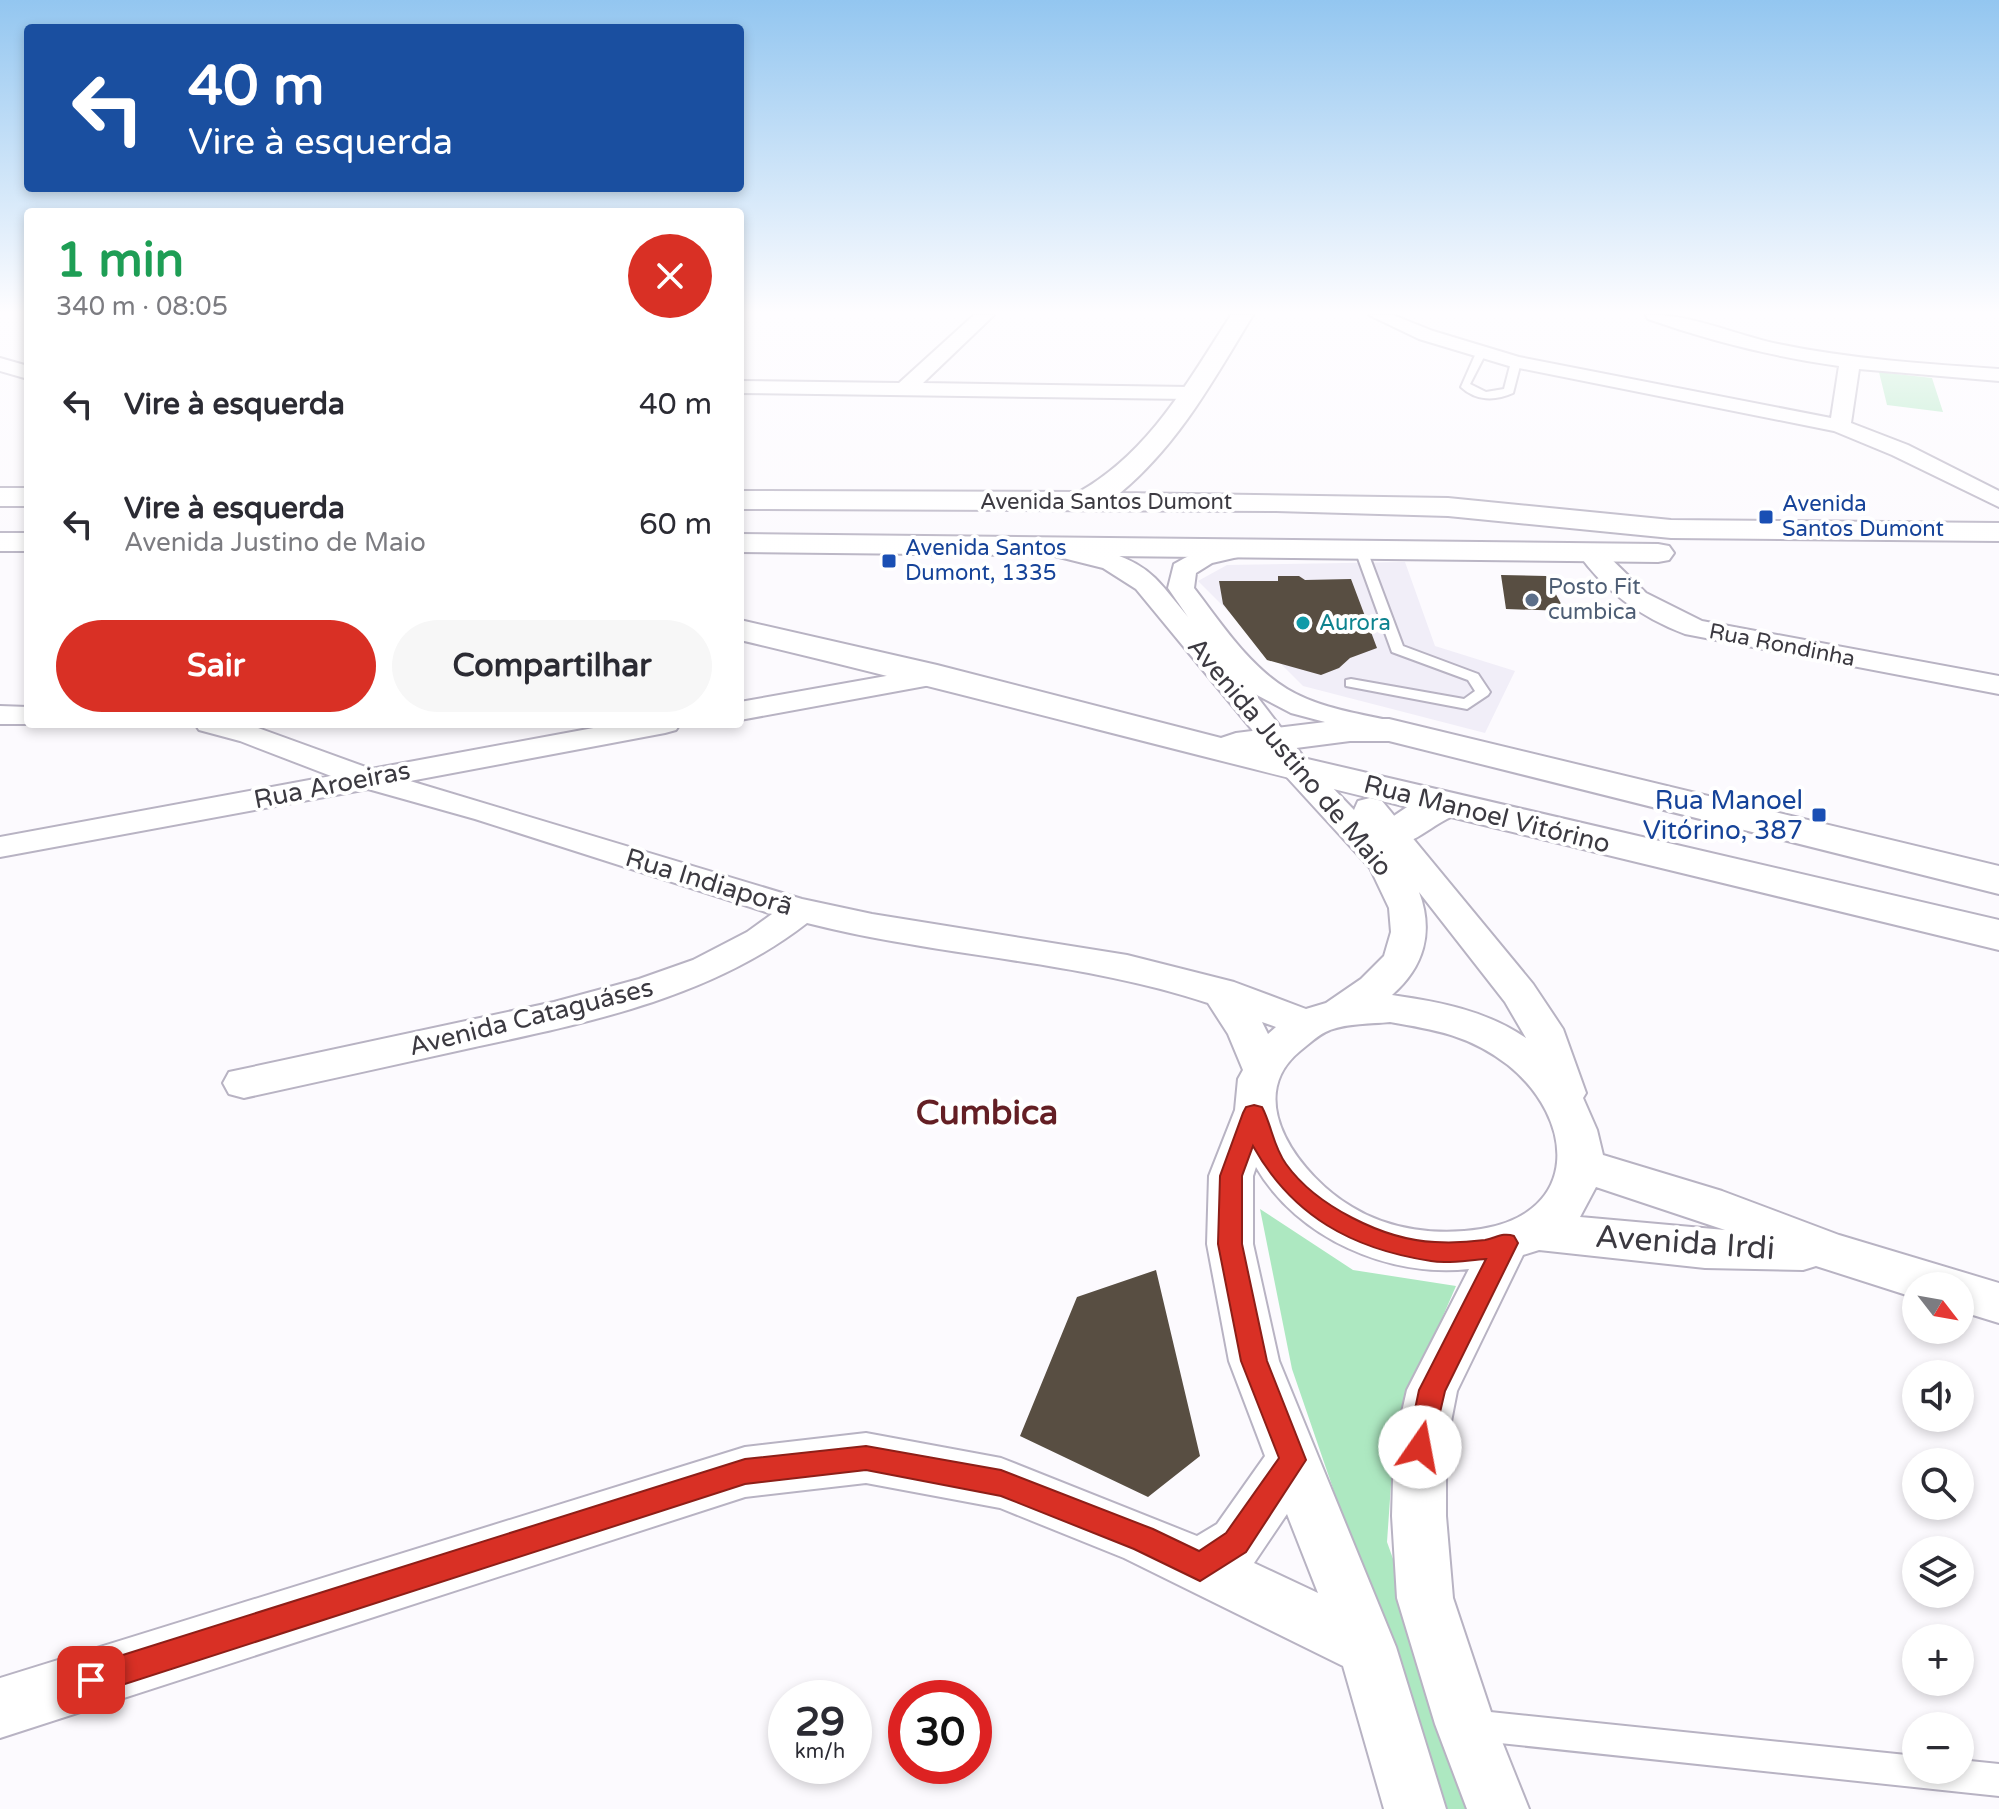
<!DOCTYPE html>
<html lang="pt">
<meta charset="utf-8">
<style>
body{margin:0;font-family:"Varela Round",sans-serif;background:#f7f7f7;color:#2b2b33;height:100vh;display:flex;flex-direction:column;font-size:30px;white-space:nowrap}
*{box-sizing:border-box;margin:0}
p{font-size:26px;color:#7c7c81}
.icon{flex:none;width:44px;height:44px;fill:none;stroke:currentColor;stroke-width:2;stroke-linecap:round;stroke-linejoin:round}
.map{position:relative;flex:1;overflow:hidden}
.details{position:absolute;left:24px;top:208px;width:720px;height:520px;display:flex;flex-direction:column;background:#fff;border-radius:8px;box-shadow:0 4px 12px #0003}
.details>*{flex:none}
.guide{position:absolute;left:24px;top:24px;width:720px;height:168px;border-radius:8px;box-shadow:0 4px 12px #0003;background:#1a4fa0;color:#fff;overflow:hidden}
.needle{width:52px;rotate:121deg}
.buttons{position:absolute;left:1902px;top:1272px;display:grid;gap:16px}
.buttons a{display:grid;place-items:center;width:72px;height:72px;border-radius:50%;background:#fff;box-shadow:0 4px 12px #0003;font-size:40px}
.speed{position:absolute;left:768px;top:1680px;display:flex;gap:16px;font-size:40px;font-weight:700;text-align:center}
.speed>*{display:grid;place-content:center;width:104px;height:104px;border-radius:50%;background:#fff;box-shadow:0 4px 12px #0003;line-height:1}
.speed small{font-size:20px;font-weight:400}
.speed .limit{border:12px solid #d22;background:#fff;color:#111}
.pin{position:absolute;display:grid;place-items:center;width:68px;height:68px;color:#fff;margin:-34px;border-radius:16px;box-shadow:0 4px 12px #0006}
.me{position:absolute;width:88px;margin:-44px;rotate:12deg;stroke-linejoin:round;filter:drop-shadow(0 0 6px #0008)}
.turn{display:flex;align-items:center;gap:28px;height:168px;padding:0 32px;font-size:36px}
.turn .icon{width:104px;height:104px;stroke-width:2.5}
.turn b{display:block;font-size:56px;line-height:68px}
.round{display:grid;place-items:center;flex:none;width:84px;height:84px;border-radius:42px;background:#f7f7f7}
.summary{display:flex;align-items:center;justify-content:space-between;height:136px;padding:0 32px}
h1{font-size:48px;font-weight:800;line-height:60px;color:#1e9e55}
.cta{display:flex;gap:16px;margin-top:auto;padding:16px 32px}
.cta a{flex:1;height:92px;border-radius:48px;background:#d93025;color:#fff;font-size:32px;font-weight:800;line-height:92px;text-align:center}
.cta a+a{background:#f7f7f7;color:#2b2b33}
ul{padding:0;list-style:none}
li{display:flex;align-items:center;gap:24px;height:120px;padding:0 32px}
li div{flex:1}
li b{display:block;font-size:30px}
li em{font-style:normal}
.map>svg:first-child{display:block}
.built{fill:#f1eef8}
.green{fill:#ade8c1}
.building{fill:#584e42}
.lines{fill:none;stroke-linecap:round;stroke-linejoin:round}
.lane-casing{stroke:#b8b3c3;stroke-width:4}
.street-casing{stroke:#b8b3c3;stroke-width:4}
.secondary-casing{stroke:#b8b3c3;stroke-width:4}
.lane{fill:#fff;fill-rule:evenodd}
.street{fill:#fff;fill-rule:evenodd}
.secondary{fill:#fff;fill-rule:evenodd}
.route{fill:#d93025;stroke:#8d1f18;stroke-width:2}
.transit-dot{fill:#1a4fb4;stroke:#fff;stroke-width:3}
.service-dot{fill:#5c6f8a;stroke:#fff;stroke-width:3}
.culture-dot{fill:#0f9aa8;stroke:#fff;stroke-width:3}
.labels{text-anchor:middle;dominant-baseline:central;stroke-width:8;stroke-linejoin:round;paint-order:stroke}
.far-street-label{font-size:22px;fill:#3c3a41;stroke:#fff}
.far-transit-label{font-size:22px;fill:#164399;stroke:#fff;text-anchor:start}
.far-service-label{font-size:22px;fill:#4e5e75;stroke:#fff;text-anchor:start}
.far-culture-label{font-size:22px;fill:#0d838f;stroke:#fff;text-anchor:start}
.street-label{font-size:26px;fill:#3c3a41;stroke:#fff}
.transit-label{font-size:26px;fill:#164399;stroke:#fff;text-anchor:end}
.near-street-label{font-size:32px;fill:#3c3a41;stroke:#fff}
.district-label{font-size:34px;font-weight:bold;fill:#641f24;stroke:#fff}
</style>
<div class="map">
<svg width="1999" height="1809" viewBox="0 0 1999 1809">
<rect width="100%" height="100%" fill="#fcfafe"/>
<path class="built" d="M 1405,562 L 1435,646 L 1515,671 L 1485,733 L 1303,686 L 1198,581 L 1227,565 Z"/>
<path class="green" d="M 1879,372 L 1932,378 L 1943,412 L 1887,405 Z
M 1260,1209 L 1353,1270 L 1456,1286 L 1395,1427 L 1387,1542 L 1482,1809 L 1443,1809 L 1292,1369 Z"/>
<path class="building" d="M 1501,575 L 1546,576 L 1565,611 L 1506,609 Z
M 1278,576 L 1299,576 L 1305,580 L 1351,579 L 1377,648 L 1350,658 L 1339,668 L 1321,675 L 1267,660 L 1223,604 L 1219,581 L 1278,581 Z
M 1156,1270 L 1200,1456 L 1148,1497 L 1020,1436 L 1077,1297 Z"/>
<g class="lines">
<g class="lane-casing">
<path id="lane" d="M 1481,350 L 1486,353 L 1470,384 L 1486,392 L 1504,389 L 1511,362 L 1516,359 L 1521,362 L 1513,393 C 1495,401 1476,401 1461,387 L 1476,353 Z
M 1357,547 L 1367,550 L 1403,646 L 1478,674 L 1490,692 L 1488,695 L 1467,709 L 1346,686 L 1346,680 L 1351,679 L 1464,699 L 1475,691 L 1468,680 L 1392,652 L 1355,550 Z
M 1471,1710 L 1916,1756 L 1916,1770 L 1960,1770 L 1960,1760 L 1999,1764 L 1999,1796 L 1471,1740 L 1460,1736 L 1456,1725 L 1460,1714 Z"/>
</g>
<g class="street-casing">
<path id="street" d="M 974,315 L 994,315 L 923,383 L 1190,387 L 1200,393 L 1190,399 L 740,393 L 740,381 L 899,383 Z
M 1369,315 L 1393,315 L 1433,331 L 1519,357 L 1831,418 L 1839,366 C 1774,357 1711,341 1648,319 L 1646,315 C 1688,313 1735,335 1778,344 C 1850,359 1925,364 1999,369 L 1999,381 L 1859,369 L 1851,423 L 1908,445 L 1999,491 L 1999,507 L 1892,455 L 1834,431 L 1509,366 L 1419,339 Z
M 0,358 L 28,366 L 28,379 L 0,371 Z
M 1048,539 C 1084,546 1128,551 1155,578 C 1167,590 1177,604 1188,617 L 1168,588 L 1174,564 C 1195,552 1226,537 1251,544 L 1255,549 L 1251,554 L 1212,563 L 1196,573 L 1194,588 C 1221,623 1248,665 1287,689 C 1320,709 1363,714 1400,723 L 1404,730 L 1400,737 L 1389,739 L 1291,713 L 1255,694 L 1306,760 L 1354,810 L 1358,801 L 1370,798 L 1382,801 L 1533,984 L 1563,1029 L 1586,1093 L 1583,1098 L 1597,1130 L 1603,1155 L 1722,1191 L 1839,1235 L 1999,1283 L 1999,1323 L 1960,1311 L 1960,1286 L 1916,1286 L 1916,1298 L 1816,1266 L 1803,1270 L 1705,1268 L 1539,1250 L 1523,1255 L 1457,1391 L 1446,1447 L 1446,1516 L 1453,1598 L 1495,1724 L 1529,1809 L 1467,1809 L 1435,1724 L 1397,1598 L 1392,1516 L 1394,1447 L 1407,1390 L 1469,1269 C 1389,1278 1297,1238 1256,1167 L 1253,1176 L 1253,1244 L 1279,1361 L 1396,1647 L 1446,1809 L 1384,1809 L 1343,1666 L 1124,1558 L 1000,1508 L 866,1483 L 745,1497 L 0,1738 L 0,1678 L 745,1447 L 866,1433 L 1001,1458 L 1197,1536 L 1217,1524 L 1265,1456 L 1229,1361 L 1207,1244 L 1209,1176 L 1235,1110 L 1238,1079 L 1243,1070 L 1228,1034 L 1208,1003 C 1078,960 940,957 807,923 C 712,997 591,1022 475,1047 C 398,1064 321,1081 244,1098 L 229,1094 L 223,1083 L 229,1072 L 554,1002 L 639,979 L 693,960 L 747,932 L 772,914 L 475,819 L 368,789 L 0,857 L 0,837 L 331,776 L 240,741 L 199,730 L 195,724 L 247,724 L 371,769 L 615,724 L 680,724 L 676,730 L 665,733 L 410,781 L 802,899 L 872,914 L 1127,955 L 1234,982 L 1306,1009 L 1326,1003 L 1361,979 L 1384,956 L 1391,932 L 1389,908 L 1370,868 L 1284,774 L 1263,743 L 1136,589 L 1103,568 L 1039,552 L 1035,547 L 1039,542 ZM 1419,892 L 1505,1002 L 1526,1038 C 1485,1010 1439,1002 1392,995 C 1424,967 1434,932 1419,892 ZM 1262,1022 L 1276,1027 L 1268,1034 ZM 1390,1022 C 1436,1030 1469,1035 1508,1065 C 1575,1119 1581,1213 1481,1229 C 1438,1236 1389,1230 1352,1207 C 1303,1178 1240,1100 1300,1051 C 1310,1043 1319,1034 1330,1030 C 1348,1023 1371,1024 1390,1022 ZM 1596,1187 L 1725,1230 L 1580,1217 ZM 1287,1514 L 1318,1593 L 1254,1563 Z
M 1591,545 L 1600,548 L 1646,593 L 1702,621 L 1999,676 L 1999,694 L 1685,634 C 1641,617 1605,592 1578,553 L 1582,548 Z
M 937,667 L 947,670 L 952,676 L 947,682 L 740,720 L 740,702 Z
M 0,706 L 28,707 L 28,724 L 32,724 L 0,724 Z"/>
</g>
<g class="secondary-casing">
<path id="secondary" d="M 1231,315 L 1253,315 C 1214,379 1179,444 1120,493 L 1448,498 L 1671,520 L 1999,523 L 1999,541 L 1671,538 L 1448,516 L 1276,511 L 740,509 L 740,491 L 1079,492 C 1150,452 1188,381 1231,315 Z
M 0,488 L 28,488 L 28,506 L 0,506 Z
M 0,533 L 28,533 L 28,551 L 0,551 Z
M 740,534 L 1658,544 L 1669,546 L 1674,553 L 1669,560 L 1658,562 L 740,552 Z
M 740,620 L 937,665 L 1221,738 L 1236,733 L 1350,719 L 1389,719 L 1999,866 L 1999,894 L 1389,741 L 1350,741 L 1273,751 L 1999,920 L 1999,950 L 1451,817 C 1425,829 1409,851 1379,844 L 1373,835 L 1379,826 L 1407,807 C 1184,753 963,693 740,640 Z"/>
</g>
<use href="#lane" class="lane"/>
<use href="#street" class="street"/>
<use href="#secondary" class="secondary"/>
</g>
<linearGradient id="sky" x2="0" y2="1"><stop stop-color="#93c6f0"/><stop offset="0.55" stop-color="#fefdff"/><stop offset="1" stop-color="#fefdff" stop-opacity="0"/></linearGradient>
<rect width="1999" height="568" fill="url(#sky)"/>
<path class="route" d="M 1254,1105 L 1262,1107 C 1272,1126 1273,1146 1286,1164 C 1316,1206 1384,1240 1435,1242 C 1451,1243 1469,1242 1485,1240 C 1496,1238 1503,1232 1514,1236 L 1518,1243 L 1445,1391 L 1430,1455 L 1420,1459 L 1411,1455 L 1407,1447 L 1419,1390 L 1486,1259 C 1468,1260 1448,1264 1431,1261 C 1352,1249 1292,1216 1253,1146 L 1242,1176 L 1242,1244 L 1267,1361 L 1306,1460 L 1246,1552 L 1200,1581 L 1134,1549 L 1001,1496 L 866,1470 L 745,1484 L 91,1695 L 80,1691 L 76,1680 L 80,1669 L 91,1665 L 745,1459 L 866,1446 L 1001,1470 L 1153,1529 L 1199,1551 L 1226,1533 L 1279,1458 L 1241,1361 L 1218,1244 L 1220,1176 L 1243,1113 L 1246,1107 Z"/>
<g class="transit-dot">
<rect x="1758" y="509" width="16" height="16" rx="4"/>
<rect x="881" y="553" width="16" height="16" rx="4"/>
<rect x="1811" y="807" width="16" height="16" rx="4"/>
</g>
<circle class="service-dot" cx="1532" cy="600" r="8"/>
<circle class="culture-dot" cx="1303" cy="623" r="8"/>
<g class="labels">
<g class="far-street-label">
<text x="1106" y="502">Avenida Santos Dumont</text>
<text transform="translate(1782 645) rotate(11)">Rua Rondinha</text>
</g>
<g class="far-transit-label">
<text x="1782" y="504">Avenida<tspan x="1782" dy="25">Santos Dumont</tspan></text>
<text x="905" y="548">Avenida Santos<tspan x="905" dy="25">Dumont, 1335</tspan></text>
</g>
<g class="far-service-label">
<text x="1548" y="587">Posto Fit<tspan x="1548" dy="25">cumbica</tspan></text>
</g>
<g class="far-culture-label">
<text x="1319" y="623">Aurora</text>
</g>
<g class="street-label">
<text transform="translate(1290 757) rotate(50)">Avenida Justino de Maio</text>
<text transform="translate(332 785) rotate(-11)">Rua Aroeiras</text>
<text transform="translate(1487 814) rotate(14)">Rua Manoel Vitórino</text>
<text transform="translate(709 882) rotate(17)">Rua Indiaporã</text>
<text transform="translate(531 1017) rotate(-14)">Avenida Cataguáses</text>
</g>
<g class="transit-label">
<text x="1803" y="800">Rua Manoel<tspan x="1803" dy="30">Vitórino, 387</tspan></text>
</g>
<g class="near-street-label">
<text transform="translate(1685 1243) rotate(4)">Avenida Irdi</text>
</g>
<g class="district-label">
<text x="987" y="1113">Cumbica</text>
</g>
</g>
</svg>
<div class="buttons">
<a><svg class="needle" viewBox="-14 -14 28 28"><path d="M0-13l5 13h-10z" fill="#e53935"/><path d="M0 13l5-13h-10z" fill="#7c7c81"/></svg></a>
<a><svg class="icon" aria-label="sound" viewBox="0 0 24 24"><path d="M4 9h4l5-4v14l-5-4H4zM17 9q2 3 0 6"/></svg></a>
<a><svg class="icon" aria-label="search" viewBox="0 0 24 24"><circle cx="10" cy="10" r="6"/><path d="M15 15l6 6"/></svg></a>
<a><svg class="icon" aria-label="layers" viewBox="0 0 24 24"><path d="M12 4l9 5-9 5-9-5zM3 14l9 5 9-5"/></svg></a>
<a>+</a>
<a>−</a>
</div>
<div class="speed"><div>29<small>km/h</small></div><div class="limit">30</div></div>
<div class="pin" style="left:91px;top:1680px;background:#d93025"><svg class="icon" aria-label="arrive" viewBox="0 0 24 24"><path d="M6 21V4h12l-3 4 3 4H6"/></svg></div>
<svg class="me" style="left:1420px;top:1447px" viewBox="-20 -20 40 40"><circle r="19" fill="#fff"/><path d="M0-13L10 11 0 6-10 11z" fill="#d93025"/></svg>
<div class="guide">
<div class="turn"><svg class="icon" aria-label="left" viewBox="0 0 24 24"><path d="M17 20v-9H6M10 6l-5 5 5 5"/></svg><div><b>40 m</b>Vire à esquerda</div></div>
</div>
<section class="details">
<div class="summary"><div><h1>1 min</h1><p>340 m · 08:05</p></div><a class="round" style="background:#d93025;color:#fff"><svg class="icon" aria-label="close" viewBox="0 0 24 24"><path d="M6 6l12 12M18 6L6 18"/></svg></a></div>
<ul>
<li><svg class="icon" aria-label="left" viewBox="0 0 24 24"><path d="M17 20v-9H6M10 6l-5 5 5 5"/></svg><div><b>Vire à esquerda</b></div><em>40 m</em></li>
<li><svg class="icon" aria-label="left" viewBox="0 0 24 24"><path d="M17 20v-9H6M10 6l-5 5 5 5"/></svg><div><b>Vire à esquerda</b><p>Avenida Justino de Maio</p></div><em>60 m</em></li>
</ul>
<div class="cta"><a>Sair</a><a>Compartilhar</a></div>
</section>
</div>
